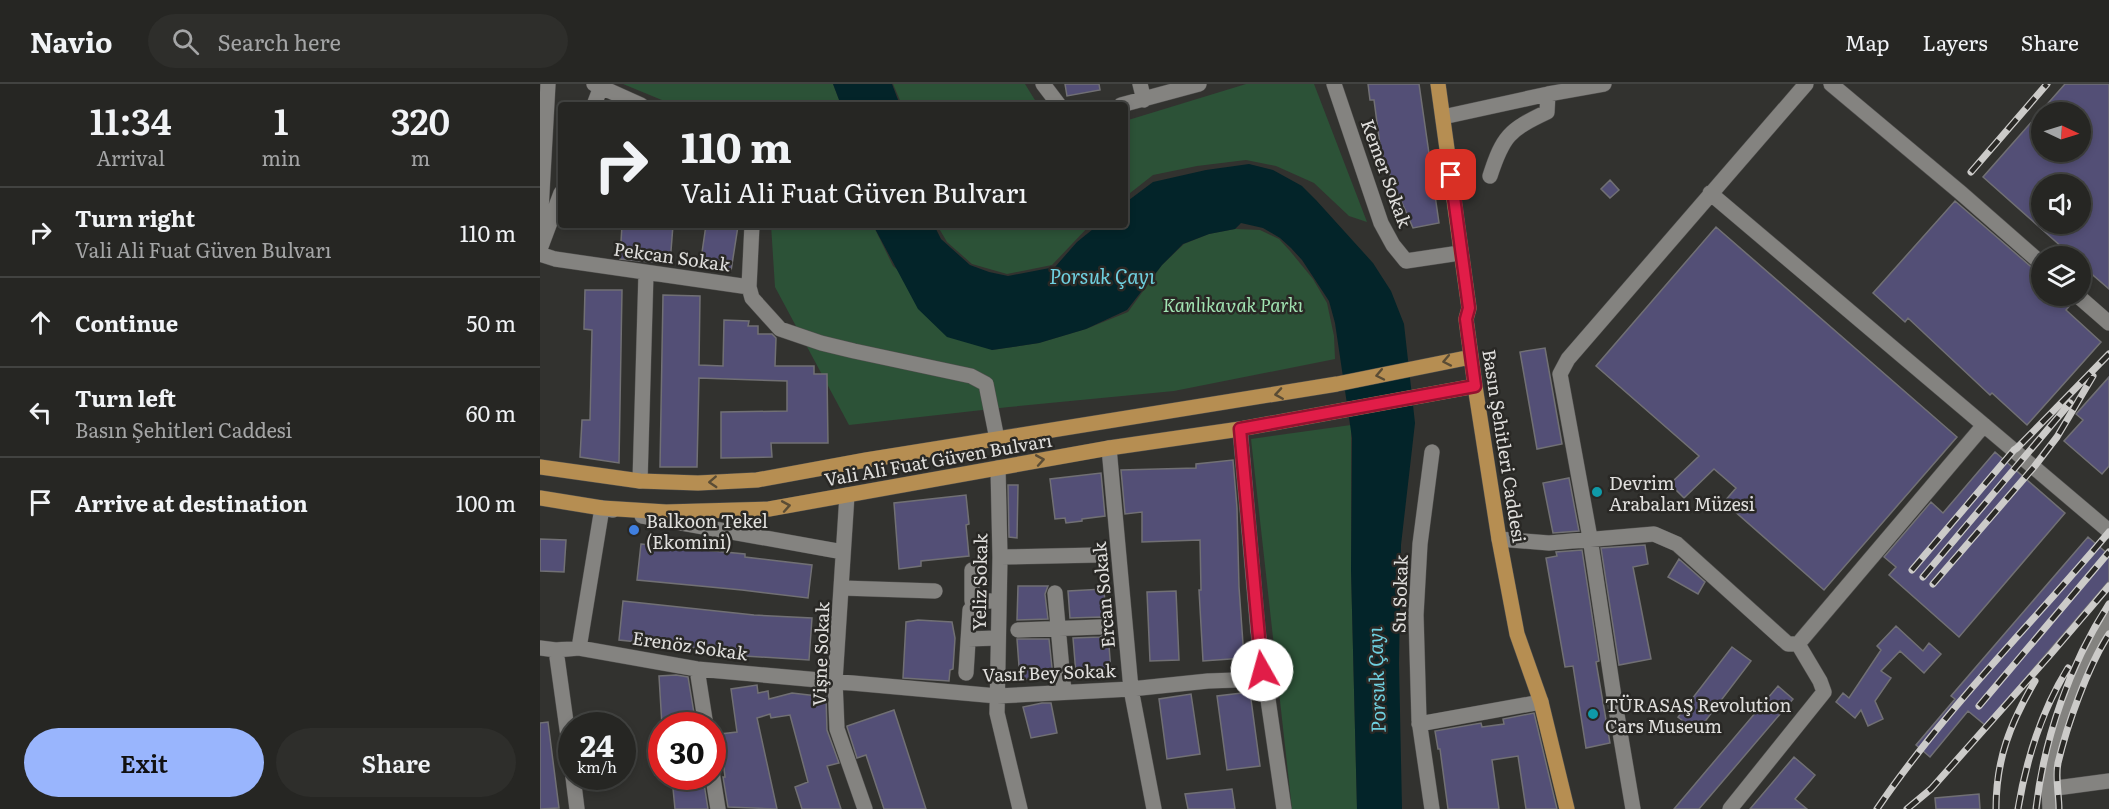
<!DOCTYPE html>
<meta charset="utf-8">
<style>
body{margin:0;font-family:Literata,serif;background:#2e2e2b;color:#f1f3f6;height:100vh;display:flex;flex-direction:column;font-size:22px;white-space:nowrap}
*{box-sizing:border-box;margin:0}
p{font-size:20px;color:#a4a5a6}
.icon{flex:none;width:33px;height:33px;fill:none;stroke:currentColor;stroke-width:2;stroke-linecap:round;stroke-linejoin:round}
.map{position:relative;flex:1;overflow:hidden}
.drawer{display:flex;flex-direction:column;background:#262623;width:540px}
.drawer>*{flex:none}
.hud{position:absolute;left:18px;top:18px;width:570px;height:126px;border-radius:6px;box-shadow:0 3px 9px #0003,0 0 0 2px #424341;background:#262623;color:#f1f3f6;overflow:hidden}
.needle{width:39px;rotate:94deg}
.controls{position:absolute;left:1491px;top:18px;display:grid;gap:12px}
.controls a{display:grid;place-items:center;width:60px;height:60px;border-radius:50%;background:#262623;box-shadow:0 3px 9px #0003,0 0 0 2px #424341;font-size:30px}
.speed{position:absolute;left:18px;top:628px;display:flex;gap:12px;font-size:30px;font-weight:700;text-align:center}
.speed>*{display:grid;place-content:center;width:78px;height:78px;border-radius:50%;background:#262623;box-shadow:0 3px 9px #0003,0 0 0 2px #424341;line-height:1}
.speed small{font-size:15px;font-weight:400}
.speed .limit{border:9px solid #d22;background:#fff;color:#111}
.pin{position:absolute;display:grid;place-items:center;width:51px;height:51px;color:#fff;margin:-26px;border-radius:12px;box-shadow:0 3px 9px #0006}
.me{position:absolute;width:66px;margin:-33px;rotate:353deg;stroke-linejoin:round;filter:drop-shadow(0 0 4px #0008)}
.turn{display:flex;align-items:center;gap:21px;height:126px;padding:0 24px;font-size:27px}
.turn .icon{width:78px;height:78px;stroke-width:2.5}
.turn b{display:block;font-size:42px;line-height:51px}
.eta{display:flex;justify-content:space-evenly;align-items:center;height:102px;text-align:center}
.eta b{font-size:36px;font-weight:600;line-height:42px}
.action{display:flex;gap:12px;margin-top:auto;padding:12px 24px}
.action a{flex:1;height:69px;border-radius:36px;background:#99b5fd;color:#111;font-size:24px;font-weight:600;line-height:69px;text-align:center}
.action a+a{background:#2e2e2b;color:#f1f3f6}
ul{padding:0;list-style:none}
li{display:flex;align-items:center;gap:18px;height:90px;padding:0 24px;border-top:2px solid #424341}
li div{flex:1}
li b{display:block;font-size:22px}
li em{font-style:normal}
header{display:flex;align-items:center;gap:36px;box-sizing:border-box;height:84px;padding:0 30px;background:#262623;border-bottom:2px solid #424341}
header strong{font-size:28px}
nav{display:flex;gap:33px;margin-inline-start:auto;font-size:21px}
.search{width:420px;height:54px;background:#2e2e2b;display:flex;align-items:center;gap:15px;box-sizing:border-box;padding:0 21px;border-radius:33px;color:#a4a5a6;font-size:22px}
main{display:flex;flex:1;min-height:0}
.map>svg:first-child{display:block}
.green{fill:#2c5237}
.water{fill:#032429}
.building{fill:#534f76;stroke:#717074;stroke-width:1.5;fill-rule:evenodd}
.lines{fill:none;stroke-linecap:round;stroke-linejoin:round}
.minor-casing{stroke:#51504e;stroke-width:16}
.major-casing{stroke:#51504e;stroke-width:16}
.minor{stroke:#848380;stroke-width:15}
.major{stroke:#b68e52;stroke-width:15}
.rail-casing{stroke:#cccbc9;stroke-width:7}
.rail{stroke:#292825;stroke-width:4.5;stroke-dasharray:14;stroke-linecap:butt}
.oneway{stroke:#5a4c35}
.route-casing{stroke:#92132f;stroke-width:15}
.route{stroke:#e11d48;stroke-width:10}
.culture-dot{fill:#0f9aa8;stroke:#292825;stroke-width:2}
.shop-dot{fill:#3f7fe0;stroke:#292825;stroke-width:2}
.labels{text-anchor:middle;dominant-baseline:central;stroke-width:5;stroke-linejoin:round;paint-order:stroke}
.street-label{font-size:18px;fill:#e0dfdd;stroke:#292825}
.park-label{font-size:18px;font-style:italic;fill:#a1e3b2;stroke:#292825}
.poi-label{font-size:18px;fill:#e0dfdd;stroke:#292825;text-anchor:start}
.water-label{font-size:20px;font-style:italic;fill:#6fd0e0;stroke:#292825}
</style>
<header>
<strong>Navio</strong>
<div class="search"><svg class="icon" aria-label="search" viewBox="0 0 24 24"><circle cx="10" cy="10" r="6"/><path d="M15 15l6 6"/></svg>Search here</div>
<nav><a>Map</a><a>Layers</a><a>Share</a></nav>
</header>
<main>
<section class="drawer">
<div class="eta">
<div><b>11:34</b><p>Arrival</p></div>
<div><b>1</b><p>min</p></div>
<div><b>320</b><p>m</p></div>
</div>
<ul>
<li><svg class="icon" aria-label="right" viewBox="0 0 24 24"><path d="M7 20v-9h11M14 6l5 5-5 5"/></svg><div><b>Turn right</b><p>Vali Ali Fuat Güven Bulvarı</p></div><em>110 m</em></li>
<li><svg class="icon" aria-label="ahead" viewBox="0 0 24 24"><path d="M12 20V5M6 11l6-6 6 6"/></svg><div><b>Continue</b></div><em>50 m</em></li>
<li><svg class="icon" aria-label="left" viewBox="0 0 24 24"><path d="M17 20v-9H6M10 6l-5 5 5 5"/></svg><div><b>Turn left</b><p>Basın Şehitleri Caddesi</p></div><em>60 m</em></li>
<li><svg class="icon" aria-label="arrive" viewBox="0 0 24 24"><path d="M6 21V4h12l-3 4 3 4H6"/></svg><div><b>Arrive at destination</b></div><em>100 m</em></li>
</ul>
<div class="action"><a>Exit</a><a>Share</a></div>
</section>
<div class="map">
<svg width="1569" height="725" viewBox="0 0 1569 725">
<rect width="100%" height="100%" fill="#32322f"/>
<path class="green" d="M 83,0 L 293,0 L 301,21 L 134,21 Z
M 353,0 L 485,0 L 498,21 L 362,21 Z
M 706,0 L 774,0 L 827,138 L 809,132 L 774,99 L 736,82 L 706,76 L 657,82 L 613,91 L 585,113 L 585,37 Z
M 231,141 L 333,141 L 353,182 L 452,266 L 499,259 L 546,245 L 588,228 L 622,181 L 644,160 L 669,150 L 695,145 L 720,146 L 739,155 L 750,167 L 773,195 L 787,219 L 794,252 L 795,275 L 634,307 L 469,323 L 309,341 L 235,203 Z
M 397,141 L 550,141 L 512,181 L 467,190 L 432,180 L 407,158 Z
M 811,341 L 811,486 L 817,725 L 752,725 L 711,355 Z"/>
<path class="water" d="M 293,0 L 352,0 L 360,21 L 301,21 Z
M 709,80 L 733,86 L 762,102 L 776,116 L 833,179 L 851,207 L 864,240 L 875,339 L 861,461 L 859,579 L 862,725 L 817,725 L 811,486 L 812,354 L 795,239 L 789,217 L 762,176 L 751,164 L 740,154 L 723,144 L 701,139 L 695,145 L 669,150 L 643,160 L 622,181 L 587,226 L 546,245 L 499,259 L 452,266 L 407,253 L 378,225 L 333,141 L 394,141 L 401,155 L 430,181 L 449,188 L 468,192 L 515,183 L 537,158 L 558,141 L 585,141 L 585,119 L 613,98 L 666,86 Z"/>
<path class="building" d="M 525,0 L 559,0 L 560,6 L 527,12 Z
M 828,0 L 879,0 L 899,139 L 873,144 L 846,82 L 840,61 L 834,16 L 830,16 Z
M 1525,0 L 1569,0 L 1569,205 L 1540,180 L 1540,172 L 1532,172 L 1443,93 ZM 1502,28 L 1540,28 L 1540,68 L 1502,68 ZM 1502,100 L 1540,100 L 1540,140 L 1502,140 Z
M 1070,96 L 1079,106 L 1070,114 L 1061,105 Z
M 1415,117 L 1496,187 L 1502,190 L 1502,212 L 1528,212 L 1532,219 L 1526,226 L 1561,258 L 1487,341 L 1452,309 L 1450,311 L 1368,234 L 1365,238 L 1333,209 Z
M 82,141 L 133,141 L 130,180 L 80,175 Z
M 166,141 L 198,142 L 191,187 L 160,182 Z
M 1176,143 L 1417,353 L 1284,506 L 1184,418 L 1196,404 L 1174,385 L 1144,414 L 1130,400 L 1159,372 L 1056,282 Z
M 45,206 L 82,206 L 79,379 L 40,373 L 42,336 L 50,336 L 52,246 L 44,245 Z
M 123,211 L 160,212 L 159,281 L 183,282 L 184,236 L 209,237 L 208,242 L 218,242 L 218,250 L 232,250 L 236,254 L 235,282 L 274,282 L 274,290 L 287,290 L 288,359 L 231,359 L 232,373 L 181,374 L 181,328 L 247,327 L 247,297 L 159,294 L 157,383 L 120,383 Z
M 1005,264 L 1022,360 L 997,365 L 980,268 Z
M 1569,293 L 1569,382 L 1562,390 L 1524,357 L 1543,336 L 1536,330 Z
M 1455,368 L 1525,429 L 1419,553 L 1349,491 L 1356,483 L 1344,473 L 1391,418 L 1403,429 Z
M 693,376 L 697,424 L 699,503 L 704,574 L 663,577 L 659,506 L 661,506 L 660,456 L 602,458 L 602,428 L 585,430 L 581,386 L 656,384 L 656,380 Z
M 561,389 L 565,432 L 542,435 L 542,437 L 526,439 L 525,434 L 515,435 L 510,395 Z
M 1029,394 L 1039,447 L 1013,449 L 1003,399 Z
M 468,401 L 478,401 L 477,454 L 469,453 Z
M 426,411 L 429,440 L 426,441 L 429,472 L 381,477 L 381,482 L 359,485 L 354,419 Z
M 1548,453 L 1569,471 L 1569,497 L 1445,641 L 1428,627 L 1390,673 L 1376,661 L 1415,615 L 1411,612 Z
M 0,455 L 26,456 L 24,488 L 0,487 Z
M 101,460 L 205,470 L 205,473 L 272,481 L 268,514 L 202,506 L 97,496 Z
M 1105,461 L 1108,480 L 1093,483 L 1111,575 L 1079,581 L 1061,464 Z
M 1042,466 L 1059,577 L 1056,578 L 1070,659 L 1046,664 L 1033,582 L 1025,583 L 1006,474 L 1017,472 L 1016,468 Z
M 1139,475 L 1165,498 L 1158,510 L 1128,493 Z
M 478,502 L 508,502 L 505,510 L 508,535 L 477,536 Z
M 564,505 L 566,535 L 560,533 L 530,534 L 528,507 Z
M 636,507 L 639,576 L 610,577 L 607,508 Z
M 83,517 L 214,531 L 272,534 L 269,576 L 204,572 L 204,569 L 79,556 Z
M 378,536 L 412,538 L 415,554 L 413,585 L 410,586 L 409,597 L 363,594 L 366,538 Z
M 1356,542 L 1383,567 L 1389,559 L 1401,570 L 1384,589 L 1360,567 L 1341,587 L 1351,594 L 1335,617 L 1343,635 L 1328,642 L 1321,626 L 1315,634 L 1296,618 L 1303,609 L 1309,614 L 1341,566 L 1337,562 Z
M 568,549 L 571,587 L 536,590 L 533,554 L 560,553 Z
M 477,555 L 509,555 L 513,593 L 480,596 Z
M 1192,563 L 1211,577 L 1157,648 L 1138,633 Z
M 136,591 L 148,593 L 156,641 L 122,642 L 119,592 Z
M 217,601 L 218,609 L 228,607 L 229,615 L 252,609 L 286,613 L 287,646 L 299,679 L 287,682 L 301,725 L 262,725 L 255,703 L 268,698 L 250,631 L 231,634 L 230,630 L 217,634 L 237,725 L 188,723 L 183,693 L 185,693 L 180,650 L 197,648 L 191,605 Z
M 1238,602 L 1253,615 L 1159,725 L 1134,725 Z
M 710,608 L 720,682 L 687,686 L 677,612 Z
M 651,610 L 660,670 L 627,675 L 619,615 Z
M 502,619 L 511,619 L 517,649 L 491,654 L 483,623 Z
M 354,626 L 386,725 L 344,725 L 326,671 L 317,674 L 307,643 L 307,642 Z
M 994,629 L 1017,725 L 986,725 L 978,672 L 952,676 L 959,725 L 908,725 L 900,665 L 898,665 L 895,647 L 941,639 L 942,643 L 964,640 L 963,635 Z
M 8,638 L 19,724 L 0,725 L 0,639 Z
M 122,655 L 122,691 L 115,691 L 109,657 Z
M 1254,673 L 1275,691 L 1255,715 L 1267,725 L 1210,725 Z
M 142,693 L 163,693 L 168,725 L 135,725 L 132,694 Z
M 692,705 L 695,725 L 648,725 L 645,710 Z
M 1439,710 L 1440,725 L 1396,725 L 1395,714 Z"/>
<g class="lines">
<g class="minor-casing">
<path id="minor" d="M 54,0 L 101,21
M 503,0 L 519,21
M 600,0 L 604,16
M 794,0 L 841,139 L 853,161 L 866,177 L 913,170
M 1291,0 L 1421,109 L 1502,180
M 54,21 L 62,0
M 581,21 L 659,0
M 903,33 L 1008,10 L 1064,0
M 950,92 C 963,52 969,46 1007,28 L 1008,10
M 1170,109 L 1569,447
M 0,144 L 8,0
M 0,165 L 21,109
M 0,170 L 15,175 L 209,203 L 212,214 L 240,245 L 281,259 L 314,267 L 431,292 L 446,300 L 457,355
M 209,203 L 212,141
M 1538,212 L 1569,239
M 700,345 L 718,547 L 744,725
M 569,364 L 591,605 L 614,725
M 892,368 L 880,460 L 876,531 L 879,636 L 892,725
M 458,384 L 460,473 L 457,629 L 480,725
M 100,397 L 106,189
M 307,411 L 295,597 L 297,645 L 325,725
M 102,432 L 303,468
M 959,455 L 1009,459 L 1114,450 L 1137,460 L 1248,560 L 1258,560
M 460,473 L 558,471
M 432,486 L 432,517 L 458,517
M 302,504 L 395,507
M 515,509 L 524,608
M 478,546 L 560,543
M 428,555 L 457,554
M 0,564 L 16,566 L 39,564 L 157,585 L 457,612 L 591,605 L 668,597 L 724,595
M 39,564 L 62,424 L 73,426
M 16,566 L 32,681
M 157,585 L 166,642
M 426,589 L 430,526
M 879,640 L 1001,618
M 172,688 L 178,725
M 33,693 L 37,725
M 1509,705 C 1512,653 1540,579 1569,535
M 1093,725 L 1074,613 L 1050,454 L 1020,290 L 1028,275 L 1266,0
M 1190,725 L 1284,608 L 1280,597 L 1258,560 L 1444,341
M 1510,725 L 1509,705 L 1569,697"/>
</g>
<g class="major-casing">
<path id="major" d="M 898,0 L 929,224 L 926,235 L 935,302 L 959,455 L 977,550 L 1001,618 L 1027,725
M 0,383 L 100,397 L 158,399 L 217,396 L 326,376 L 797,300 L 931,273
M 0,414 L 62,424 L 126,428 L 229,425 L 569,364 L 700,345 L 935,302"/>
</g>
<use href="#minor" class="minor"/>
<use href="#major" class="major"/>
<g class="rail-casing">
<path id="rail" d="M 1431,88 L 1507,0
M 1372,486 L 1474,366 L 1477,364 L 1569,270
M 1383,493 L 1530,319
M 1393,500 L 1494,383 L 1517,353 L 1553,292
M 1439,622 L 1569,468
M 1337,725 C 1405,625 1492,540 1569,448
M 1367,725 L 1391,705 L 1510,571 L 1569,502
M 1456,725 C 1456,675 1470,640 1495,597
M 1478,725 C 1486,677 1502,626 1528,584
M 1496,725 C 1504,654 1530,580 1569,520
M 1519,725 C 1519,711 1515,693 1518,679 C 1527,641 1548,582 1569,550"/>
</g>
<use href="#rail" class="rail"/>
</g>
<defs><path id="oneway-chevron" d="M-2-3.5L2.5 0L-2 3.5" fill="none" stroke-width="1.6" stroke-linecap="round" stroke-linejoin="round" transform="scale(1.5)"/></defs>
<g class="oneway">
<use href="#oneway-chevron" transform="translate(907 277) rotate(169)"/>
<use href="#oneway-chevron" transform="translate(840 291) rotate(168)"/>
<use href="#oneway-chevron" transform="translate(739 310) rotate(171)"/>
<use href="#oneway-chevron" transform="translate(500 376) rotate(-10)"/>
<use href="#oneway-chevron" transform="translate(173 398) rotate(177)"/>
<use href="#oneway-chevron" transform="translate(246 422) rotate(-10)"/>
</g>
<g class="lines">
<g class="route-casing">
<path id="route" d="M 722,586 L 700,345 L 935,302 L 926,235 L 929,224 L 911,91"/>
</g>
<use href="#route" class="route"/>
</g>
<g class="culture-dot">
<circle cx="1057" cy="408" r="6"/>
<circle cx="1053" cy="630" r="6"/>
</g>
<circle class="shop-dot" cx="94" cy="446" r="6"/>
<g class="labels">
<g class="street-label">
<text transform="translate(847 89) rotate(70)">Kemer Sokak</text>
<text transform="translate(132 172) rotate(8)">Pekcan Sokak</text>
<text transform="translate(965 362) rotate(81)">Basın Şehitleri Caddesi</text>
<text transform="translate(398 375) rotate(-10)">Vali Ali Fuat Güven Bulvarı</text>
<text transform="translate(439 498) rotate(-89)">Yeliz Sokak</text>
<text transform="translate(859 510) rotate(-88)">Su Sokak</text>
<text transform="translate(563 511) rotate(-95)">Ercan Sokak</text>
<text transform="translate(150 561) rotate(8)">Erenöz Sokak</text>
<text transform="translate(280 570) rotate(-88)">Vişne Sokak</text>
<text transform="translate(509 588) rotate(-2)">Vasıf Bey Sokak</text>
</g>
<g class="park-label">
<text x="693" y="220">Kanlıkavak Parkı</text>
</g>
<g class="poi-label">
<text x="1069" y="398">Devrim<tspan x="1069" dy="21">Arabaları Müzesi</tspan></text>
<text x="106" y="436">Balkoon Tekel<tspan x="106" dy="21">(Ekomini)</tspan></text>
<text x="1065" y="620">TÜRASAŞ Revolution<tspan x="1065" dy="21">Cars Museum</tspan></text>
</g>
<g class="water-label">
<text x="562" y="191">Porsuk Çayı</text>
<text transform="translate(835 596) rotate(-92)">Porsuk Çayı</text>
</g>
</g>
</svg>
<div class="controls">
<a><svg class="needle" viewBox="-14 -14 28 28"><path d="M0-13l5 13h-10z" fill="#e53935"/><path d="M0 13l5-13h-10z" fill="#a4a5a6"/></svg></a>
<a><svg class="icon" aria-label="sound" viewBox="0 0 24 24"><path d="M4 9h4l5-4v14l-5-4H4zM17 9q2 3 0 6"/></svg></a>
<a><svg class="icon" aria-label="layers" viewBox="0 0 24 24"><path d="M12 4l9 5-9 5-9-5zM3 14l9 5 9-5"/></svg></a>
</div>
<div class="speed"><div>24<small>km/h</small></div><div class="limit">30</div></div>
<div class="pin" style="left:911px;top:91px;background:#d93025"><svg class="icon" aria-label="arrive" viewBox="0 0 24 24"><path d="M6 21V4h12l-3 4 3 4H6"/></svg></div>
<svg class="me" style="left:722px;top:586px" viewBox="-20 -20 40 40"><circle r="19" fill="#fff"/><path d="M0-13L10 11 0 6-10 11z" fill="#e11d48"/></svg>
<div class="hud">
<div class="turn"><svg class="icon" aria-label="right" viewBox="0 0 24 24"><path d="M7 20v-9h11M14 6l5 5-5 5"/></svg><div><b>110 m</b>Vali Ali Fuat Güven Bulvarı</div></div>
</div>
</div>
</main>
